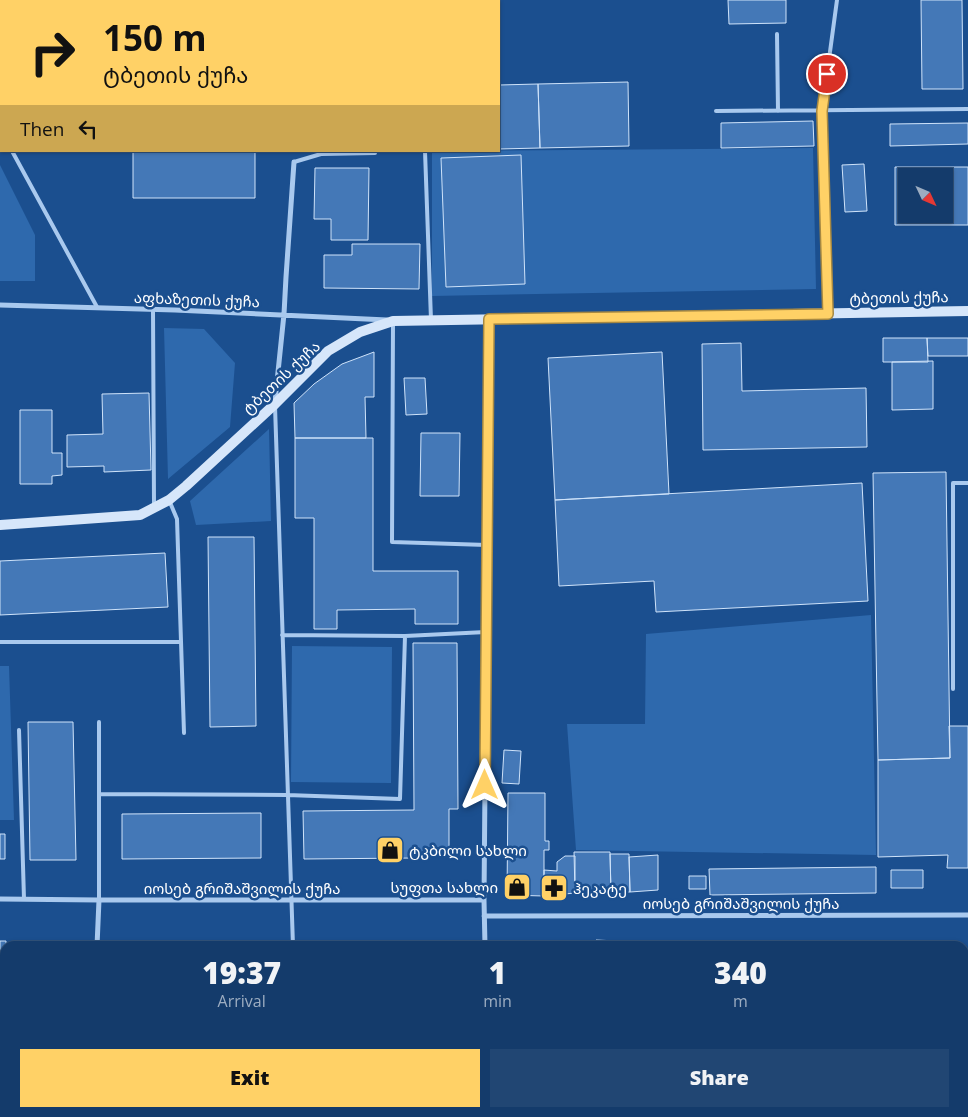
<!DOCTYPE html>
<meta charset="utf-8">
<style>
body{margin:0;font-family:"Open Sans","Noto Sans Georgian",sans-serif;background:#214673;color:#f1f3f6;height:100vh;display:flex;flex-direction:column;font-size:19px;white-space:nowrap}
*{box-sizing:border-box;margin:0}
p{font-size:16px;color:#9dadc1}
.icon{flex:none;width:28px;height:28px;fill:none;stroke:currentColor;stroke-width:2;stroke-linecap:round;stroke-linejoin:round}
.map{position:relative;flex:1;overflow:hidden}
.drawer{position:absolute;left:0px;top:941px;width:969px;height:176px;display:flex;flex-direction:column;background:#143b6b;border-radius:15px 15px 0 0;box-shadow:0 1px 4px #0004,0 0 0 1px #33557e}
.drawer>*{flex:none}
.guide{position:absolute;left:0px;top:0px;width:500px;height:152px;box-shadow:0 1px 4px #0004,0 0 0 1px #33557e;background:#ffd166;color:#111;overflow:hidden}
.needle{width:32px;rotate:134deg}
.tools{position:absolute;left:898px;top:168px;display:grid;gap:10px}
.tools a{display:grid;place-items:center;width:55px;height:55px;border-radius:0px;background:#143b6b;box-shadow:0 1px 4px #0004,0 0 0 1px #33557e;font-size:25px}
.pin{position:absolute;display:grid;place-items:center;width:42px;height:42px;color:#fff;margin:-21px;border:2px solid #fff;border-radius:50%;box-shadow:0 1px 5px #0007}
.me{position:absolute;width:55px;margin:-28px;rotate:0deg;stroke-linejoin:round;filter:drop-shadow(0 0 4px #0008)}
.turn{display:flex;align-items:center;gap:18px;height:105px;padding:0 20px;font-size:22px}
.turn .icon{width:65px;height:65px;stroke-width:2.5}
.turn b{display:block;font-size:35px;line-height:42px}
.then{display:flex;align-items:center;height:48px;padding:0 20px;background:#0003;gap:10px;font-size:19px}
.eta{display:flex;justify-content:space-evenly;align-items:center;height:85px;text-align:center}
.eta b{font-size:30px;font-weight:800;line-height:35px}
.action{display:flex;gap:10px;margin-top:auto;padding:10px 20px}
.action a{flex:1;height:58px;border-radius:0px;background:#ffd166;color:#111;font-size:20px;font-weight:800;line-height:58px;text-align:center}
.action a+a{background:#214673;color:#f1f3f6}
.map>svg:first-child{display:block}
.green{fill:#2e69ad}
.building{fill:#4478b7;stroke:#cfe3fa;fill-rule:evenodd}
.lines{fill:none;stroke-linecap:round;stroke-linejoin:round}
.lane{stroke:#a9c9ee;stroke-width:4}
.street{stroke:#a9c9ee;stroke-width:5}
.secondary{stroke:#d6e6fa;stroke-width:10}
.rail-casing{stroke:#fff;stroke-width:5.5}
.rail{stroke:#1b4f8f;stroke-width:4;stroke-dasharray:11;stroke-linecap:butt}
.route-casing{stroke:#a68842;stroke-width:12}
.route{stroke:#ffd166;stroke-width:9}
.labels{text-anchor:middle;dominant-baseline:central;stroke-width:5;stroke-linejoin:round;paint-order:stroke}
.street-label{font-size:15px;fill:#fff;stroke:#1b4f8f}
.poi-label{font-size:15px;fill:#fff;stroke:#1b4f8f;text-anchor:start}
</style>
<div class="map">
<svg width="968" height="1117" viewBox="0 0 968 1117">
<rect width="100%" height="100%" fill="#1b4f8f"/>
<path class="green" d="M 813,148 L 816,289 L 432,296 L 432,151 Z
M 0,165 L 35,235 L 35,281 L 0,281 Z
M 164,328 L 204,329 L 235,363 L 230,427 L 168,479 Z
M 269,429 L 271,521 L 196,525 L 190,501 Z
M 871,615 L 876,855 L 576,850 L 567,724 L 645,724 L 646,634 Z
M 292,646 L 392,647 L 391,783 L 291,782 Z
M 0,666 L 9,666 L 14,820 L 0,820 Z
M 106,1113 L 106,1112 L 265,1113 L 264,1117 L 106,1117 Z
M 0,1114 L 78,1114 L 78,1117 L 0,1117 Z"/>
<path class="building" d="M 728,0 L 786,0 L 786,23 L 729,24 Z
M 921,0 L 962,0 L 963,89 L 922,89 Z
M 628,82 L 629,146 L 540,148 L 538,84 Z
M 538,84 L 540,148 L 499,149 L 499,85 Z
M 813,121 L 814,146 L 721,148 L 721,123 Z
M 968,123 L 968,144 L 890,146 L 890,124 Z
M 133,151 L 255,151 L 255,198 L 133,198 Z
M 521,155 L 525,284 L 446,287 L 441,158 Z
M 864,164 L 867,211 L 845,212 L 842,165 Z
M 895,167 L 968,167 L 968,225 L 895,225 ZM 906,176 L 944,176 L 944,214 L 906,214 Z
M 315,168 L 369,168 L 368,240 L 331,240 L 331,219 L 314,219 Z
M 352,244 L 420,244 L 419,289 L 324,288 L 324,255 L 352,255 Z
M 883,338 L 927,338 L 928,362 L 883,362 Z
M 927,338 L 968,338 L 968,356 L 928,356 Z
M 741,343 L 742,391 L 866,388 L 867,447 L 703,450 L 702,344 Z
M 374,352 L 374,397 L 365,397 L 366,438 L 295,438 L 294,403 L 314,384 L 342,364 Z
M 662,352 L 669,494 L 555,500 L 548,358 Z
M 933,361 L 933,409 L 892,410 L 892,362 Z
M 404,378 L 425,378 L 427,414 L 406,415 Z
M 149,393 L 151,470 L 104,472 L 104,466 L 67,467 L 67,435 L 103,434 L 102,394 Z
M 20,410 L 52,410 L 52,453 L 62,453 L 62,475 L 52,476 L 52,484 L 20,484 Z
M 421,433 L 460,433 L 459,496 L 420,496 Z
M 295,438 L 373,438 L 373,571 L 458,571 L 458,624 L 415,624 L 415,609 L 337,610 L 337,629 L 314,629 L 314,518 L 295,518 Z
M 946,472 L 950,758 L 878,760 L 873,473 Z
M 862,483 L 868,601 L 656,612 L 654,581 L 559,586 L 555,500 Z
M 208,537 L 254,537 L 256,726 L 210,727 Z
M 165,553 L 168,607 L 0,615 L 0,561 Z
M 413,643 L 457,643 L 458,809 L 449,809 L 449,852 L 414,853 L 414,858 L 304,859 L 303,811 L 414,810 Z
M 28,722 L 73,722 L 76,860 L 30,860 Z
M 949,726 L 968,726 L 968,868 L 947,868 L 948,855 L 878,857 L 878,760 L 950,758 Z
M 504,750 L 521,751 L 519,784 L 502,783 Z
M 508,793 L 545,793 L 545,841 L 549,841 L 549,850 L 544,850 L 544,896 L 507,895 Z
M 261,813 L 261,858 L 122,859 L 122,814 Z
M 0,834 L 5,834 L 5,859 L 0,859 Z
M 574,852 L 610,852 L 611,893 L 575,893 Z
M 610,854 L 629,854 L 630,892 L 611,893 Z
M 658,855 L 658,890 L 630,892 L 629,857 Z
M 565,856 L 575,856 L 575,893 L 544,896 L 544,870 L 557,871 L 557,862 Z
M 876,867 L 876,893 L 710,895 L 709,869 Z
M 891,870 L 923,870 L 923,888 L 891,888 Z
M 689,876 L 706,876 L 706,889 L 689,889 Z
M 596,940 L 617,941 L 617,946 L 596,946 Z
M 0,941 L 6,941 L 6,946 L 5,946 L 5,967 L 0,967 Z
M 29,943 L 74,943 L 74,946 L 29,946 Z
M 119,943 L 263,943 L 263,946 L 119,946 Z
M 964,1063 L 966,1063 L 966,1097 L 964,1097 Z
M 306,1112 L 361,1112 L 360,1117 L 305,1117 Z
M 417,1112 L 460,1112 L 460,1117 L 417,1117 Z
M 547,1112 L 588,1112 L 588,1117 L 547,1117 Z"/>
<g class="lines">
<path class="lane" d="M 777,34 L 778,111
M 716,111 L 968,109
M 0,129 L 1,131
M 12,151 L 97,307
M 425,151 L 431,320
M 294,162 L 321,154 L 375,153
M 153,310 L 154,505
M 828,311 L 822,111 L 837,0
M 393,323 L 392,542 L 487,545
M 275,406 L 293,946
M 169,500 L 177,519 L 184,733
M 405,636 L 486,632
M 0,642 L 181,642
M 953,689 L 953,483 L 968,483
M 99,722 L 99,900
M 19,730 L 24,899
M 99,794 L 287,795 L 400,799 L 405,636 L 282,635
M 964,1031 L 968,1031
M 279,1117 L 280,1112
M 389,1117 L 390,1112"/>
<path class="street" d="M 0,305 L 175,310 L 387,320
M 275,401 L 284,314 L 286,277 L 294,162
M 0,899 L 99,900 L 484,900
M 484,916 L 968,915
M 97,946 L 99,900
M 485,946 L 484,900 L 489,319
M 96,1112 L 96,1117
M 491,1112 L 491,1117"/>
<path class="secondary" d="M 0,525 L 140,515 L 169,500 L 186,486 L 275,404 L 328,351 L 360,332 L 393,321 L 968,311"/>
<g class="rail-casing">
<path id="rail" d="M 412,1 L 417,0"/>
</g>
<use href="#rail" class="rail"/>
</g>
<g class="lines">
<g class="route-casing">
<path id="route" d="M 485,785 L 489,319 L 828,314 L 822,111 L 827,74"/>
</g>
<use href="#route" class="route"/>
</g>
<defs>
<g id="shop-square" transform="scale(1.4375)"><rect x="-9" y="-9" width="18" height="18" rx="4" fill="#ffd166" stroke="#1b4f8f"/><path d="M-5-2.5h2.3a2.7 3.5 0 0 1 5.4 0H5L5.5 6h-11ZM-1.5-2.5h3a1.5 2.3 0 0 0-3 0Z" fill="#111"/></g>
<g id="pharmacy-square" transform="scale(1.4375)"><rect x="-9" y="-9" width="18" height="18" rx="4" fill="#ffd166" stroke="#1b4f8f"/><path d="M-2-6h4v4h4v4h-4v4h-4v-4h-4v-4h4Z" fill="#111"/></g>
</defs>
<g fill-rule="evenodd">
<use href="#shop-square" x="390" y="850"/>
<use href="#shop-square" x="517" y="887"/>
<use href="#pharmacy-square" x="554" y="888"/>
</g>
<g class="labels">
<g class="street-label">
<text transform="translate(899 297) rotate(-1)">ტბეთის ქუჩა</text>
<text transform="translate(197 299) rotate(2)">აფხაზეთის ქუჩა</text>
<text transform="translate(281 377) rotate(-43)">ტბეთის ქუჩა</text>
<text x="242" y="888">იოსებ გრიშაშვილის ქუჩა</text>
<text x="741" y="903">იოსებ გრიშაშვილის ქუჩა</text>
</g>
<g class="poi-label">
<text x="409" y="850">ტკბილი სახლი</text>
<text x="498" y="887" text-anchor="end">სუფთა სახლი</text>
<text x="573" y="888">ჰეკატე</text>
</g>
</g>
</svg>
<div class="tools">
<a><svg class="needle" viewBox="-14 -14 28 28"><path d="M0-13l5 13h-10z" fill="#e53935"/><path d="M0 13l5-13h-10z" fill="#9dadc1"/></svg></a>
</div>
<div class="pin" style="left:827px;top:74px;background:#d93025"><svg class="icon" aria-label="arrive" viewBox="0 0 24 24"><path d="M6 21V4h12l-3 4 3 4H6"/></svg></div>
<svg class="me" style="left:485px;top:785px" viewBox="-20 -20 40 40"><path d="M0-17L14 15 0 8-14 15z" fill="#ffd166" stroke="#fff" stroke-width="4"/></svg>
<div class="guide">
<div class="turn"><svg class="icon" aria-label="right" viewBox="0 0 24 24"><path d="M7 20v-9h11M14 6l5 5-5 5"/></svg><div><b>150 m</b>ტბეთის ქუჩა</div></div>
<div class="then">Then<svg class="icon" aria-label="left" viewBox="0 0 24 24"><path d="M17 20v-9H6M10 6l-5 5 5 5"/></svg></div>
</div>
<section class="drawer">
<div class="eta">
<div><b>19:37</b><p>Arrival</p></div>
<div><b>1</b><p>min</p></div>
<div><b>340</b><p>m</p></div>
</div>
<div class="action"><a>Exit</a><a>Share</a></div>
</section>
</div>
